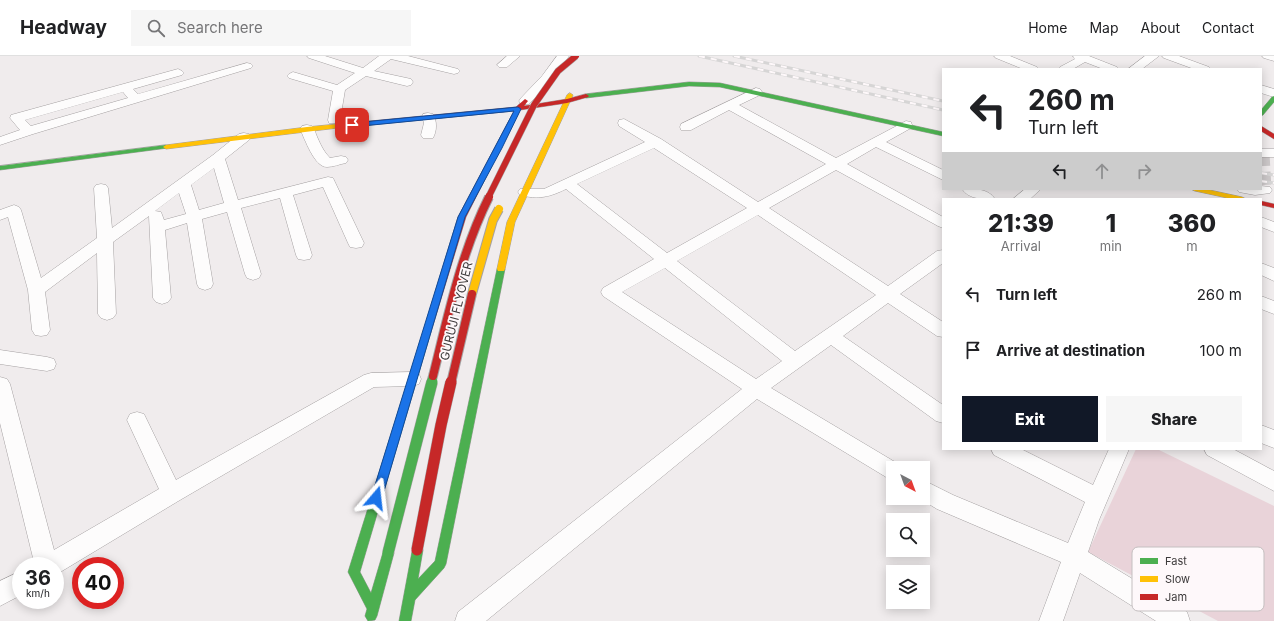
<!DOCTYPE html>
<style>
body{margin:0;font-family:Inter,sans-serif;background:#f6f6f6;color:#202124;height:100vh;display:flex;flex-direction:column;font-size:15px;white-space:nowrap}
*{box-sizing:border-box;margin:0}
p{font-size:13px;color:#757577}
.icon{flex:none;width:22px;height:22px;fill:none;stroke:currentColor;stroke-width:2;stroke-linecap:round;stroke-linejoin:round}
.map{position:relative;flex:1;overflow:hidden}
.sheet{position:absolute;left:942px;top:142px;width:320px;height:252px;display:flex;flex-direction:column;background:#fff;border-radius:0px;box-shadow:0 2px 10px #0003}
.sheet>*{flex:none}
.hud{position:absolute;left:942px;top:12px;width:320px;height:122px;border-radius:0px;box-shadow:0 2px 10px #0003;background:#fff;color:#202124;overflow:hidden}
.needle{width:26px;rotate:139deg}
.tools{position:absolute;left:886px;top:405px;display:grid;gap:8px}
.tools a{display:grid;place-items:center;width:44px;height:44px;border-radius:0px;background:#fff;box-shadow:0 2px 10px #0003;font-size:20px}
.speed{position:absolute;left:12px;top:501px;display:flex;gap:8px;font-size:20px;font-weight:700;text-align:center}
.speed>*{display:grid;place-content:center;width:52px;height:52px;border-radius:50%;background:#fff;box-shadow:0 2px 10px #0003;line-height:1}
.speed small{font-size:10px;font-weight:400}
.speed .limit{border:6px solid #d22;background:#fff;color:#111}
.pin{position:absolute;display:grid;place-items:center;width:34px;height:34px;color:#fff;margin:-17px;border-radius:8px;box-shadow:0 2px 6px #0006}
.me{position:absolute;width:44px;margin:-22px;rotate:17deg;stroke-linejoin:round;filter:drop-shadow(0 0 3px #0008)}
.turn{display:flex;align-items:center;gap:14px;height:84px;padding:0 20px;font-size:18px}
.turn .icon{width:52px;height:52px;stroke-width:2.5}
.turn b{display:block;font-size:28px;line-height:34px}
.lanes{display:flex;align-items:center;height:38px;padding:0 20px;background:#0003;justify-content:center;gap:20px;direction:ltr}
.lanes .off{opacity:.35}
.eta{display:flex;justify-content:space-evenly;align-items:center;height:68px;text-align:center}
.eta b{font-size:24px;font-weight:800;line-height:28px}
.primary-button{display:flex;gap:8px;margin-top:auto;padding:8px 20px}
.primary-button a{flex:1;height:46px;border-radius:0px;background:#111827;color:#fff;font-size:16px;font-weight:800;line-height:46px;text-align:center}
.primary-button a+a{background:#f6f6f6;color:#202124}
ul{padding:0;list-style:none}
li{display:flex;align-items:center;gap:12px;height:56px;padding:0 20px}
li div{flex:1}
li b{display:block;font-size:15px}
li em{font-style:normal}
header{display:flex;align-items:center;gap:24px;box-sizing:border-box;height:56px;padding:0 20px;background:#fff;border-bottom:1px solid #e0e0e0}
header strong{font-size:19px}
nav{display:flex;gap:22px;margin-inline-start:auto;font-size:14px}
.search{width:280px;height:36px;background:#f6f6f6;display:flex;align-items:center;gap:10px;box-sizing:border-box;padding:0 14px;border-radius:0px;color:#757577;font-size:15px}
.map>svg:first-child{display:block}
.green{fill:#e9d3d9}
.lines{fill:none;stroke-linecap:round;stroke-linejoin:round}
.street-tunnel{stroke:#ccc8c9;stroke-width:13;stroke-dasharray:13 6;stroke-linecap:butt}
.street-casing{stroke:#a5a1a2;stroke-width:1}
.fast-casing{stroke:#a5a1a2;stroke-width:1}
.slow-casing{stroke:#a5a1a2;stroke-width:1}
.jam-casing{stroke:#a5a1a2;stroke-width:1}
.street{fill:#fdfcfc;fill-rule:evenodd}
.fast{fill:#4caf50;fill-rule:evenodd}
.slow{fill:#ffc107;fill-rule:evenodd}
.jam{fill:#c62828;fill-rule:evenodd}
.rail-casing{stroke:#d6d5d5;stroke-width:3}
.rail{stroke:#fef8fa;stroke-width:2;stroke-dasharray:6;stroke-linecap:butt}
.fast-bridge-far1-casing{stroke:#a5a1a2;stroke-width:10;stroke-linecap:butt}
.fast-bridge-casing{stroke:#a5a1a2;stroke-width:12;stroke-linecap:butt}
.slow-bridge-casing{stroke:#a5a1a2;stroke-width:10;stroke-linecap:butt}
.jam-bridge-far2-casing{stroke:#a5a1a2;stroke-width:7;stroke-linecap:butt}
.jam-bridge-far1-casing{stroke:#a5a1a2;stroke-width:10;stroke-linecap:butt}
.jam-bridge-casing{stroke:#a5a1a2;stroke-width:12;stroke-linecap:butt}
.fast-bridge-far1{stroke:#4caf50;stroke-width:8}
.fast-bridge{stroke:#4caf50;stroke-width:11}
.slow-bridge{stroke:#ffc107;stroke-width:8}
.jam-bridge-far2{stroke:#c62828;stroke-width:6}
.jam-bridge-far1{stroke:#c62828;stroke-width:8}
.jam-bridge{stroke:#c62828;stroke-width:11}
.route{fill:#1a73e8;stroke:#114b97}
.labels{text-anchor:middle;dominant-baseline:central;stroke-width:3.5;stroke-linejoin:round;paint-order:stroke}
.street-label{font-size:12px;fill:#3c393a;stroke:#fef8fa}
.key{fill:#fef8fa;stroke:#c4bfc0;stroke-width:1}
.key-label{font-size:11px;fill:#3c393a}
</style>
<header>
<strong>Headway</strong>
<div class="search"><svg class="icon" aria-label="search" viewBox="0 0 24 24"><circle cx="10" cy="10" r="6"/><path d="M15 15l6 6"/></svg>Search here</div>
<nav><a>Home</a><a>Map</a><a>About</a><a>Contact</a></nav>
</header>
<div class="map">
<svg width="1274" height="565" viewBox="0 0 1274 565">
<rect width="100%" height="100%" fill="#f0eced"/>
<path class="green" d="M 1136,393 L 1157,393 L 1274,450 L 1274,565 L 1218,565 L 1088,496 Z"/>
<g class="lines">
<path class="street-tunnel" d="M 1263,97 L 1265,134"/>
<g class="street-casing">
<path id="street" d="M 307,0 L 325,0 L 363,12 L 379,0 L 408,0 L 458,13 L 460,15 L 458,17 L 454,18 L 391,3 L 374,15 L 411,23 L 413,26 L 411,29 L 407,30 L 366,20 L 345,34 L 340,64 L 339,67 L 329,67 L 328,64 L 333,35 L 289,22 L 287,20 L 289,18 L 293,16 L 337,29 L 355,17 L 309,2 Z
M 507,0 L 520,0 L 507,11 L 499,11 L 497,9 Z
M 557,0 L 569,0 L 550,26 L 529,48 L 521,48 L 519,45 L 521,42 L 542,20 Z
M 994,0 L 1010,0 L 1037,11 L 1039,13 L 1023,13 L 996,2 Z
M 1073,0 L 1089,0 L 1117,11 L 1119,13 L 1103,13 L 1085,6 L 1073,13 L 1058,13 L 1060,11 L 1075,3 Z
M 1145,0 L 1159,0 L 1142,13 L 1128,13 Z
M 1162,0 L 1179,0 L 1209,11 L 1211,13 L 1194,13 L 1164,2 Z
M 1262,0 L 1274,0 L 1274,5 L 1264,2 Z
M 247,7 L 251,8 L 253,10 L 251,12 L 33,78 L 0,89 L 0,81 L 20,74 L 10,62 L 11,59 L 178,13 L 182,15 L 184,17 L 182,19 L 133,33 L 138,38 ZM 123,36 L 128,42 L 31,70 L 25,64 Z
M 1261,29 L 1274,33 L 1274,41 L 1261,37 Z
M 756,32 L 760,33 L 762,36 L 760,39 L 739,49 L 836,102 L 906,65 L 911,66 L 912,69 L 911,72 L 886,86 L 943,114 L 943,124 L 876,91 L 847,108 L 943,161 L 943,172 L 938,170 L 836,114 L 769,152 L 888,230 L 937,195 L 943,194 L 943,207 L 900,238 L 943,266 L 943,281 L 937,280 L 888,247 L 843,280 L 943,349 L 943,367 L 936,365 L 831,289 L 771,332 L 900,409 L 902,412 L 893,412 L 893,424 L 886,421 L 757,343 L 486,565 L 455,565 L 458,556 L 742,333 L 603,240 L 601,236 L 603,232 L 654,203 L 566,133 C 550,141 538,144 520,139 L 518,136 L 520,133 L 544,133 L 645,86 L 619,70 L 618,67 L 619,64 L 624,63 L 661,83 L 758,146 L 826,108 L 729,54 L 691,74 L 681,74 L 680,71 L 681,68 ZM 654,92 L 747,152 L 667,197 L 577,128 ZM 758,159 L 876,239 L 795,295 L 677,205 ZM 665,212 L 782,305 L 756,323 L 622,236 Z
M 428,57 L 433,58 C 437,65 437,75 433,82 L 423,82 L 421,79 L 424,67 L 422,61 L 423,58 Z
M 307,69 L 312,70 L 314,73 C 318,83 322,94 330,102 L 341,100 L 346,101 L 348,104 L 346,107 C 340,108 333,111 327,111 C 314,111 305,83 300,73 L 302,70 Z
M 244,77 L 249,78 L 251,81 L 249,84 L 225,103 L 238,144 L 328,121 L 333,122 L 364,187 L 362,191 L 356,192 L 350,191 L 348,187 L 323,131 L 293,139 L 312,199 L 310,203 L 304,204 L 298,203 L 296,199 L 280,142 L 241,152 L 261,218 L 259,222 L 253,224 L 247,222 L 245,218 L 227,156 L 202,163 L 213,228 L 211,232 L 205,234 L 199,232 L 197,228 L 187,167 L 165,174 L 171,242 L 168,246 L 162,248 L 156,246 L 153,242 L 149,160 L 113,186 L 116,258 L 113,262 L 107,264 L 101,262 L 98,258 L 97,197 L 45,236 L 50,274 L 47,279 L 41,280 L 35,279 L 32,274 L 28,234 L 8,161 L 0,164 L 0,154 L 14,149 L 19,151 L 21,154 L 41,222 L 97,182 L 94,132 L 96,129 L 101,128 L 106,129 L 108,132 L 112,172 L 213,99 L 239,78 ZM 214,112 L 224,147 L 199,154 L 191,129 ZM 179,137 L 186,158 L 164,164 L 161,156 L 155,155 Z
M 1261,93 L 1274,93 L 1274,101 L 1261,101 Z
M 1261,130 L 1270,131 L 1272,134 L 1270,137 L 1255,139 L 1239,136 L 1237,133 L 1261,133 Z
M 962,133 C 974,133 988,132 995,143 C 984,143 969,144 962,133 Z
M 1025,133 L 1041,133 L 1030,143 L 1013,143 Z
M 1261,161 L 1274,166 L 1274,176 L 1261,171 Z
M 1261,207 L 1274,212 L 1274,225 L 1261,219 Z
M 1261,240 L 1274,245 L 1274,258 L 1261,253 Z
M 0,294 L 47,301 L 54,303 L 56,308 L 54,313 L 47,315 L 0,308 Z
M 412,316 L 419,318 L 421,323 L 419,328 L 412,330 L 374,331 L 180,444 L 57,518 L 55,519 L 55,510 L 35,510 L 0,367 L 0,321 L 7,323 L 10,328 L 54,494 L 159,433 L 127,364 L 130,358 L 137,356 L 144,358 L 176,424 L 364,319 L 371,317 Z
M 1261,369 L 1274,374 L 1274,392 L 1261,387 Z
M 991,393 L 1021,393 L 1093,429 L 1109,393 L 1129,393 L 1099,464 L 1088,496 L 1187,556 L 1190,565 L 1156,565 L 1080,517 L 1063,565 L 1039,565 L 1061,506 L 937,453 L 919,442 L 923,442 L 923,424 L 953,439 L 1068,487 L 1085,446 L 994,399 Z
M 1204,393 L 1233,393 L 1274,415 L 1274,435 L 1207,399 Z
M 21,515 L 21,539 L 0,550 L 0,525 Z"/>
</g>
<g class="fast-casing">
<path id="fast" d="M 689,26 L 720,27 L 943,76 L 943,80 L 720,31 L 689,30 L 586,42 L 583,40 L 586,38 Z
M 1274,40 L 1274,46 L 1263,59 L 1261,60 L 1261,54 L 1272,41 Z
M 166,89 L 169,91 L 168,92 L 0,114 L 0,110 Z
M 501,210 L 505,213 L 446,508 L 444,512 L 415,544 L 411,565 L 399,565 L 413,490 L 417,489 L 421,490 L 423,494 L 418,523 L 435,505 L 497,213 Z
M 427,273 L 431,276 L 360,516 L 371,537 L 384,493 L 388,492 L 392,493 L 394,497 L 377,560 L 375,564 L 368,565 L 365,560 L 367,553 L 348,516 L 423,276 Z"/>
</g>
<g class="slow-casing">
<path id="slow" d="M 570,37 L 573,39 L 515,166 L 505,213 L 504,215 L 498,215 L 497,213 L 507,166 L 567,39 Z
M 360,66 L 363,68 L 362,69 L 166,93 L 163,91 L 166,89 L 307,71 Z
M 1191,133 L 1205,133 L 1242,141 L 1246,143 L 1232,143 L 1195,135 Z"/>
</g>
<g class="jam-casing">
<path id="jam" d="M 586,38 L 589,40 L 588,41 L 567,47 L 520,54 L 466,161 L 431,276 L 430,278 L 424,278 L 423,276 L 458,161 L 514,55 L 360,70 L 357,68 L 360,66 L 516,51 L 525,43 L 528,45 L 524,50 L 567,43 Z
M 1261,70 L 1274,78 L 1274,83 L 1261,75 Z
M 1261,145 L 1274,148 L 1274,152 L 1261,149 Z"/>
</g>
<use href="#street" class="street"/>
<use href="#fast" class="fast"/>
<use href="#slow" class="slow"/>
<use href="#jam" class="jam"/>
<g class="rail-casing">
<path id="rail" d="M 699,0 L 943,54
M 734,0 L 943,45
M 1261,117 L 1274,119
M 1261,125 L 1274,127"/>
</g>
<use href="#rail" class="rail"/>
<g class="fast-bridge-far1-casing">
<path id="fast-bridge-far1" d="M 431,327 L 433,320"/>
</g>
<g class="fast-bridge-casing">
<path id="fast-bridge" d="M 388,497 L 432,326"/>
</g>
<g class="slow-bridge-casing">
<path id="slow-bridge" d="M 472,238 L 493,164 L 499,153"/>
</g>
<g class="jam-bridge-far2-casing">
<path id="jam-bridge-far2" d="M 488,142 L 534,49 L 558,15 L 576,0"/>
</g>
<g class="jam-bridge-far1-casing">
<path id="jam-bridge-far1" d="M 433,320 C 448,260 461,197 489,141
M 451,327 L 472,238"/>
</g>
<g class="jam-bridge-casing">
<path id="jam-bridge" d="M 417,494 L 441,369 L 451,326"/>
</g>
<use href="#fast-bridge-far1" class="fast-bridge-far1"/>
<use href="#fast-bridge" class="fast-bridge"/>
<use href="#slow-bridge" class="slow-bridge"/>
<use href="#jam-bridge-far2" class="jam-bridge-far2"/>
<use href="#jam-bridge-far1" class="jam-bridge-far1"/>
<use href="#jam-bridge" class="jam-bridge"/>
</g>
<path class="route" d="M 518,51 L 521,53 L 502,92 L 465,161 L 382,442 L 380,445 L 376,447 L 372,445 L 371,442 L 458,161 L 514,55 L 352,71 L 349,69 L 352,67 Z"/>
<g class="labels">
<g class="street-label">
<text transform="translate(456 255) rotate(-76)">GURUJI FLYOVER</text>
</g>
</g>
<rect x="1132" y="491" width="132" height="64" rx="6" class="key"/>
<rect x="1140" y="502" width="18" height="6" fill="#4caf50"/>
<rect x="1140" y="520" width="18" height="6" fill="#ffc107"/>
<rect x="1140" y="538" width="18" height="6" fill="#c62828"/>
<g class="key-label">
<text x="1165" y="509">Fast</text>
<text x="1165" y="527">Slow</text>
<text x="1165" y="545">Jam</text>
</g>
</svg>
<div class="tools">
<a><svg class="needle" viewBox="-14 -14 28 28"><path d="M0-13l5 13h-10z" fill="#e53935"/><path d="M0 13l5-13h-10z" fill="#757577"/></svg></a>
<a><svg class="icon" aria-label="search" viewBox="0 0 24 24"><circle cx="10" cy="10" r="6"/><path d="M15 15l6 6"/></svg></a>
<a><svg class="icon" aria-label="layers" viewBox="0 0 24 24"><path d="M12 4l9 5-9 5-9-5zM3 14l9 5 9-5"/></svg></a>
</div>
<div class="speed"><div>36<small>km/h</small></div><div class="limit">40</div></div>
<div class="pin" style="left:352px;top:69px;background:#d93025"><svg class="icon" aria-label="arrive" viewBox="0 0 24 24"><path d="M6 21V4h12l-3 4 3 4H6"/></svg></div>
<svg class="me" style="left:376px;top:442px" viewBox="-20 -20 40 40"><path d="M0-17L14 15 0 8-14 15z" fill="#1a73e8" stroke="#fff" stroke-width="4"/></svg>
<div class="hud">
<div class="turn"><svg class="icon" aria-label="left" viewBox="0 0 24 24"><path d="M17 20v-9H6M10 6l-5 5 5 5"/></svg><div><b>260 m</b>Turn left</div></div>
<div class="lanes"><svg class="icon" aria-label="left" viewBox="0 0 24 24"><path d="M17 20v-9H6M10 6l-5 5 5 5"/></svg><svg class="icon off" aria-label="ahead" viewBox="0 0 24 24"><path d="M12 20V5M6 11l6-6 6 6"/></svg><svg class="icon off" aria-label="right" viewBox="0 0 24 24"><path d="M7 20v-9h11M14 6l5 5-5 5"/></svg></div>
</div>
<section class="sheet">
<div class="eta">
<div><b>21:39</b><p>Arrival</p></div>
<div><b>1</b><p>min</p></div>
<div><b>360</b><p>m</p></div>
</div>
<ul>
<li><svg class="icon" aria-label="left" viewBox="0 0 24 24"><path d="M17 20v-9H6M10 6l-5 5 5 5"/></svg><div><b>Turn left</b></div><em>260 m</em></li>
<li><svg class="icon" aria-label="arrive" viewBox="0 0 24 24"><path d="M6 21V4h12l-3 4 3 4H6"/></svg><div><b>Arrive at destination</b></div><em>100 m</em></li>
</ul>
<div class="primary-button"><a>Exit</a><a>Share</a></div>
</section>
</div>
